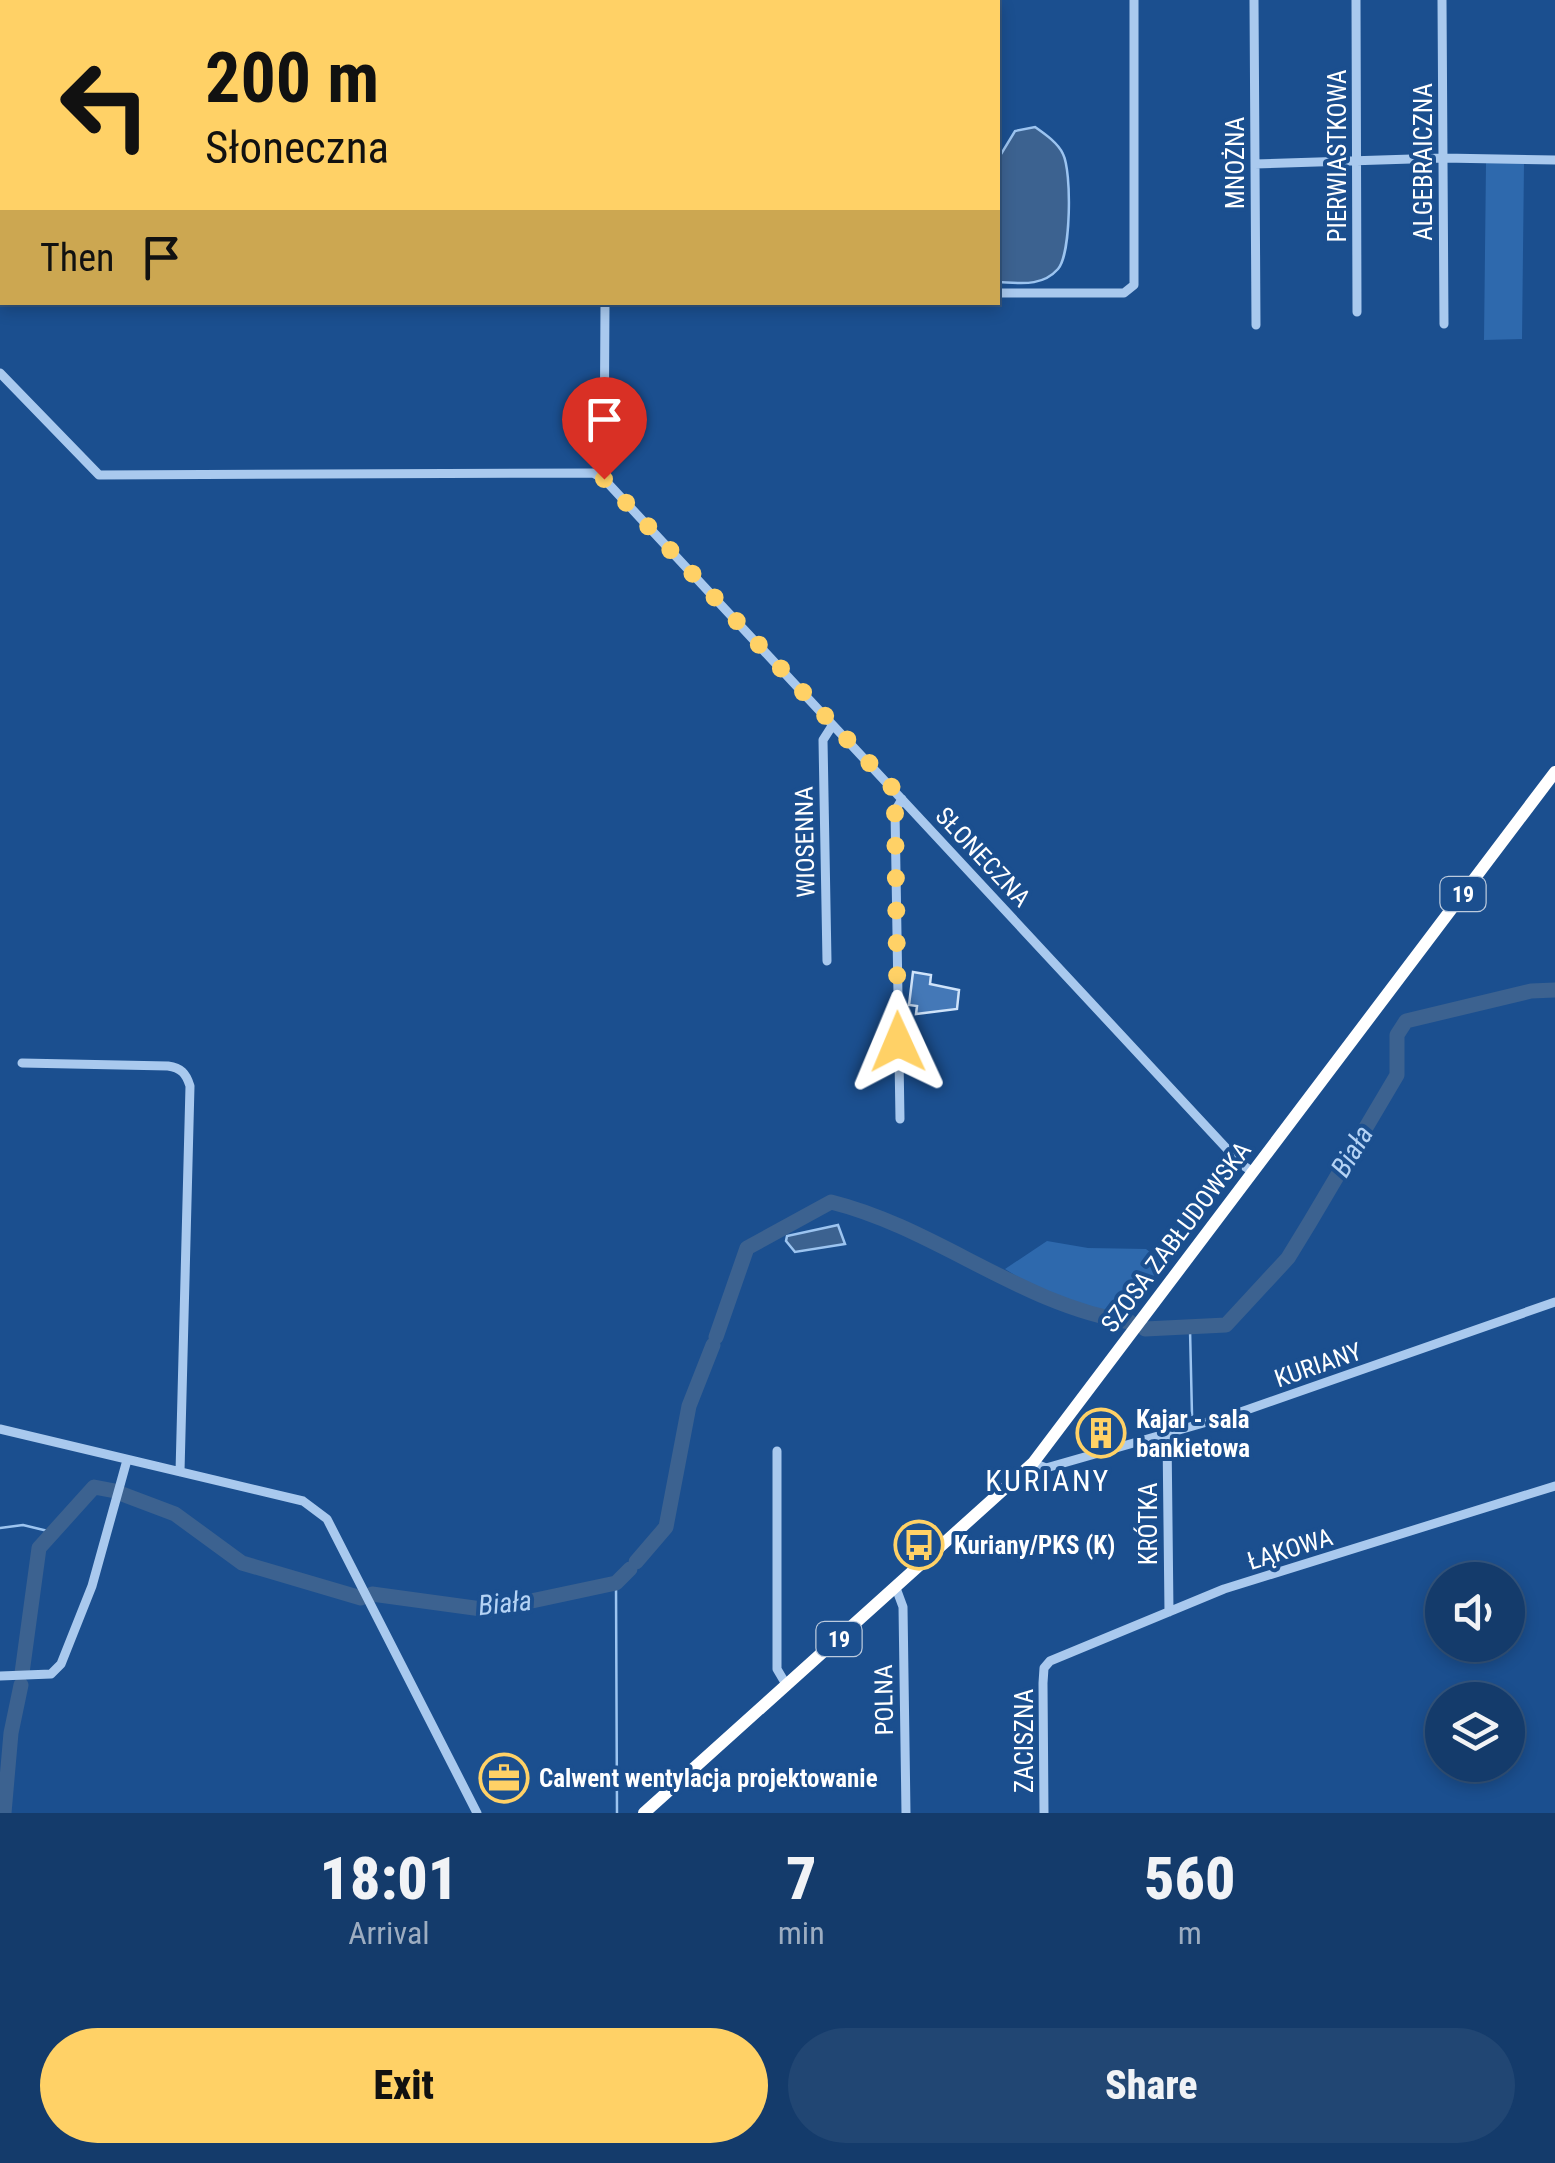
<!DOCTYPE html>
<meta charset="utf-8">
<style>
body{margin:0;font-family:"Roboto Condensed",sans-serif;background:#214673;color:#f1f3f6;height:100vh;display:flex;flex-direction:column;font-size:38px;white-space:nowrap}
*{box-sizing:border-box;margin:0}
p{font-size:32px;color:#9dadc1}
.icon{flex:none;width:55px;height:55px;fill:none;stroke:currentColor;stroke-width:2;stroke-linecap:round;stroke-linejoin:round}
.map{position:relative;height:1813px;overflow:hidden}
.details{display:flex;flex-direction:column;background:#143b6b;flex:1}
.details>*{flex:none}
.top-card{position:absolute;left:0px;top:0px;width:1000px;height:305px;box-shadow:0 5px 15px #0003,0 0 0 2px #33557e;background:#ffd166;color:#111;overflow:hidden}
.controls{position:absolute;left:1425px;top:1562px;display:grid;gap:20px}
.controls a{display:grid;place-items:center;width:100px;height:100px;border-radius:50%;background:#143b6b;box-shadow:0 5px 15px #0003,0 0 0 2px #33557e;font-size:50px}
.pin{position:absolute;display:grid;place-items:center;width:85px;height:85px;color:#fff;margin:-102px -42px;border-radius:50% 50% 50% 0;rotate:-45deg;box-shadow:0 0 10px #0007}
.pin .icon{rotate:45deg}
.me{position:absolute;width:110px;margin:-55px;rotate:359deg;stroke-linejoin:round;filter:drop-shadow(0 0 8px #0008)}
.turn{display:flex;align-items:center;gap:35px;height:210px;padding:0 40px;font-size:45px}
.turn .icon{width:130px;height:130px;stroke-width:2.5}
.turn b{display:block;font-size:70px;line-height:85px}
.then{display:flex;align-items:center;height:95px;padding:0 40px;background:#0003;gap:20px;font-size:38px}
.eta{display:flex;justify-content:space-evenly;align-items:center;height:170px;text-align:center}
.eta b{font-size:60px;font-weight:800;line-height:70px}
.action{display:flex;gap:20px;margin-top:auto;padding:20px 40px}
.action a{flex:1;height:115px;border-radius:60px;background:#ffd166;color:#111;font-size:40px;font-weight:800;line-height:115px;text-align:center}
.action a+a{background:#214673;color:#f1f3f6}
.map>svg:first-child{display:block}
.green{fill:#2e69ad}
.water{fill:#3c6290;stroke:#9cc4f0;stroke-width:2.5}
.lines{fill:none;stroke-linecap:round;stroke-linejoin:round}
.stream{stroke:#9cc4f0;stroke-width:2.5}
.river{stroke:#3c6290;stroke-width:15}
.building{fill:#4478b7;stroke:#cfe3fa;stroke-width:2.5}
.minor{stroke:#a9c9ee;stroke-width:9}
.highway{stroke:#fff;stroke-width:12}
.route{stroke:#ffd166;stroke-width:18;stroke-dasharray:0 32.4}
.labels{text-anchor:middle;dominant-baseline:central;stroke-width:8;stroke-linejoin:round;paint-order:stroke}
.shield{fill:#1b4f8f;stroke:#bbcadd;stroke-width:2.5}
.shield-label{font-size:22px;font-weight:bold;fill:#fff}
.street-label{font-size:25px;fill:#fff;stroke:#1b4f8f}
.poi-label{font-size:25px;font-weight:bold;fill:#fff;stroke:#1b4f8f;text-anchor:start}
.water-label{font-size:28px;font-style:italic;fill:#b5d3f5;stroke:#1b4f8f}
.quarter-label{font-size:30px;letter-spacing:2.5px;fill:#fff;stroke:#1b4f8f}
</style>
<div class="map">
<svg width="1555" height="1813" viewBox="0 0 1555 1813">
<rect width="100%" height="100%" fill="#1b4f8f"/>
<path class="green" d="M 1486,163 L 1524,163 L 1522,339 L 1484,340 Z
M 1047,1241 L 1088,1248 L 1146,1249 L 1165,1264 L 1126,1315 C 1081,1313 1043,1293 1005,1269 Z"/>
<path class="water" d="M 1035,127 C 1045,134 1058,143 1063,154 C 1072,172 1071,254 1058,269 C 1042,287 1020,283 999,282 L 998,159 L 1015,131 Z
M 838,1225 L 845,1244 L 795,1252 L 786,1241 L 787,1236 Z"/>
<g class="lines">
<path class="stream" d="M 1190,1329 L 1192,1415
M 0,1528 L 23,1525 L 52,1532
M 616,1583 L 617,1813"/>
<path class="river" d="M 1145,1329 L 1226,1325 L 1288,1258 L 1310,1222 L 1397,1075 L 1397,1035 L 1406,1021 L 1531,991 L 1555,990
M 716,1337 L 747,1248 L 831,1202 C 936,1228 1023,1306 1130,1322
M 122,1494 L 175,1514 L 242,1563 L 361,1598
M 636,1562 L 666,1527 L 689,1406 L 713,1345
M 372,1594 L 489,1610 L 616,1583 L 630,1569
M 22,1673 L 39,1548 L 94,1487 L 115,1491
M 4,1813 L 11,1733 L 21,1685"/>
</g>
<path class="building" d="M 913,972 L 931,975 L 930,984 L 959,990 L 957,1009 L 916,1014 L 917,1006 L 909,1005 Z
M 1111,1413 L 1114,1440 L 1090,1446 L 1086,1439 L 1104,1415 Z"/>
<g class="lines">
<path class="minor" d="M 234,0 L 234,2
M 1254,0 L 1256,325
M 1356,0 L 1357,312
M 1442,0 L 1444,324
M 606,2 L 606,0
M 975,2 L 975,0
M 1255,164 L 1443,158 L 1555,160
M 998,293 L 1124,293 L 1134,285 L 1134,0
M 0,373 L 99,475 L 593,473 L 604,479 L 1241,1164 L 1253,1172
M 604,479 L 605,302
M 827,961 L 823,740 L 832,726
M 22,1063 L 168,1066 C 181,1068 186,1073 190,1086 L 180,1472
M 900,1119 L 895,811 L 902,799
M 0,1429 L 303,1501 L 327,1519 L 477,1813
M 1167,1435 L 1169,1612
M 777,1451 L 777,1669 L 787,1686
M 1033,1463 L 1046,1468 L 1235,1414 L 1555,1302
M 896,1588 L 903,1607 L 906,1813
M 0,1676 L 51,1674 L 61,1664 L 92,1586 L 127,1460
M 1044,1813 L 1043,1683 L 1044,1668 L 1050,1661 L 1224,1589 L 1555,1486"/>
<path class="highway" d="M 644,1813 L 1033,1463 L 1555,772"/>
</g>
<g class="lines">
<path class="route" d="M 604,479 L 902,798 L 895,811 L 898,1042"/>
</g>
<defs>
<g id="building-ring" transform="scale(2.5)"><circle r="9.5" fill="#1b4f8f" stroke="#ffd166" stroke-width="1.5"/><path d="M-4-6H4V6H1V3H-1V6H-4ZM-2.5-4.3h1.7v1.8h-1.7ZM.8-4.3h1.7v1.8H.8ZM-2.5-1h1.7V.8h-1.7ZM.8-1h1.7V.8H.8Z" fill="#ffd166"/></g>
<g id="bus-ring" transform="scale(2.5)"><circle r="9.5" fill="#1b4f8f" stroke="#ffd166" stroke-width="1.5"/><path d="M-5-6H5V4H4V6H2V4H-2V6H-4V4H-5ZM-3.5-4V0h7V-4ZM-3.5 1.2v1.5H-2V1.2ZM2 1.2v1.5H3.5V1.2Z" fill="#ffd166"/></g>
<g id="office-ring" transform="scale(2.5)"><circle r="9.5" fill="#1b4f8f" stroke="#ffd166" stroke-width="1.5"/><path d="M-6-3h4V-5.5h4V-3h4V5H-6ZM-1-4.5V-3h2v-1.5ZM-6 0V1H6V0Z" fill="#ffd166"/></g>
</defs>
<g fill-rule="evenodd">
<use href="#building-ring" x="1101" y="1433"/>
<use href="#bus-ring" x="919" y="1545"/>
<use href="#office-ring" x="504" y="1778"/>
</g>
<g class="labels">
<g class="shield">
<rect x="1440.5" y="877" width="45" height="34" rx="8"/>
<rect x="816.5" y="1622" width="45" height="34" rx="8"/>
</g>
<g class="shield-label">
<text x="1463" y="894">19</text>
<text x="839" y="1639">19</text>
</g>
<g class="street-label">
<text transform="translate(1337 156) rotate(-90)">PIERWIASTKOWA</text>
<text transform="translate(1423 162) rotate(-90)">ALGEBRAICZNA</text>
<text transform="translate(1235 163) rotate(-90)">MNOŻNA</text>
<text transform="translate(805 842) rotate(-91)">WIOSENNA</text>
<text transform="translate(983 857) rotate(47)">SŁONECZNA</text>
<text transform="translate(1176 1237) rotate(-53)">SZOSA ZABŁUDOWSKA</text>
<text transform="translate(1318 1365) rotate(-19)">KURIANY</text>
<text transform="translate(1148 1524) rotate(-90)">KRÓTKA</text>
<text transform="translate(1290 1549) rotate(-17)">ŁĄKOWA</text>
<text transform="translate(884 1700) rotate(-91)">POLNA</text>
<text transform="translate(1024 1741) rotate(-90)">ZACISZNA</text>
</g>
<g class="poi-label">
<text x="1136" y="1419">Kajar - sala<tspan x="1136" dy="29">bankietowa</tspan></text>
<text x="954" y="1545">Kuriany/PKS (K)</text>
<text x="539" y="1778">Calwent wentylacja projektowanie</text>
</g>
<g class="water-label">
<text transform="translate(1352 1151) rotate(-59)">Biała</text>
<text transform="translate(505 1603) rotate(-6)">Biała</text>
</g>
<g class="quarter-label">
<text x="1048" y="1480">KURIANY</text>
</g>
</g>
</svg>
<div class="controls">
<a><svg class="icon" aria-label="sound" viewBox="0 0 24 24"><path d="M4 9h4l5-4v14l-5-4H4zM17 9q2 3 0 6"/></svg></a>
<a><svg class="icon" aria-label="layers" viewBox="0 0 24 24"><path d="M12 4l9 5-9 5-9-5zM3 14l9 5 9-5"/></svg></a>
</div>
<div class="pin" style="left:604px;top:479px;background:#d93025"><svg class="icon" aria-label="arrive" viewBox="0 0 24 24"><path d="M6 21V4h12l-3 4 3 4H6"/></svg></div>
<svg class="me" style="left:898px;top:1042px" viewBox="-20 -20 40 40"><path d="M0-17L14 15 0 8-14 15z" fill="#ffd166" stroke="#fff" stroke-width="4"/></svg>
<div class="top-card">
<div class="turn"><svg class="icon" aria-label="left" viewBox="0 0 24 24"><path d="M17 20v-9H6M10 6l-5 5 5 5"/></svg><div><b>200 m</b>Słoneczna</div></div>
<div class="then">Then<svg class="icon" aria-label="arrive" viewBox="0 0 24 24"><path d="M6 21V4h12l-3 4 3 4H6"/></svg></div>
</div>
</div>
<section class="details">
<div class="eta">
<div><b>18:01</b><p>Arrival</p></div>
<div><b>7</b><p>min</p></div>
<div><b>560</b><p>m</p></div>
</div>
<div class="action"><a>Exit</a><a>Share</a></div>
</section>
